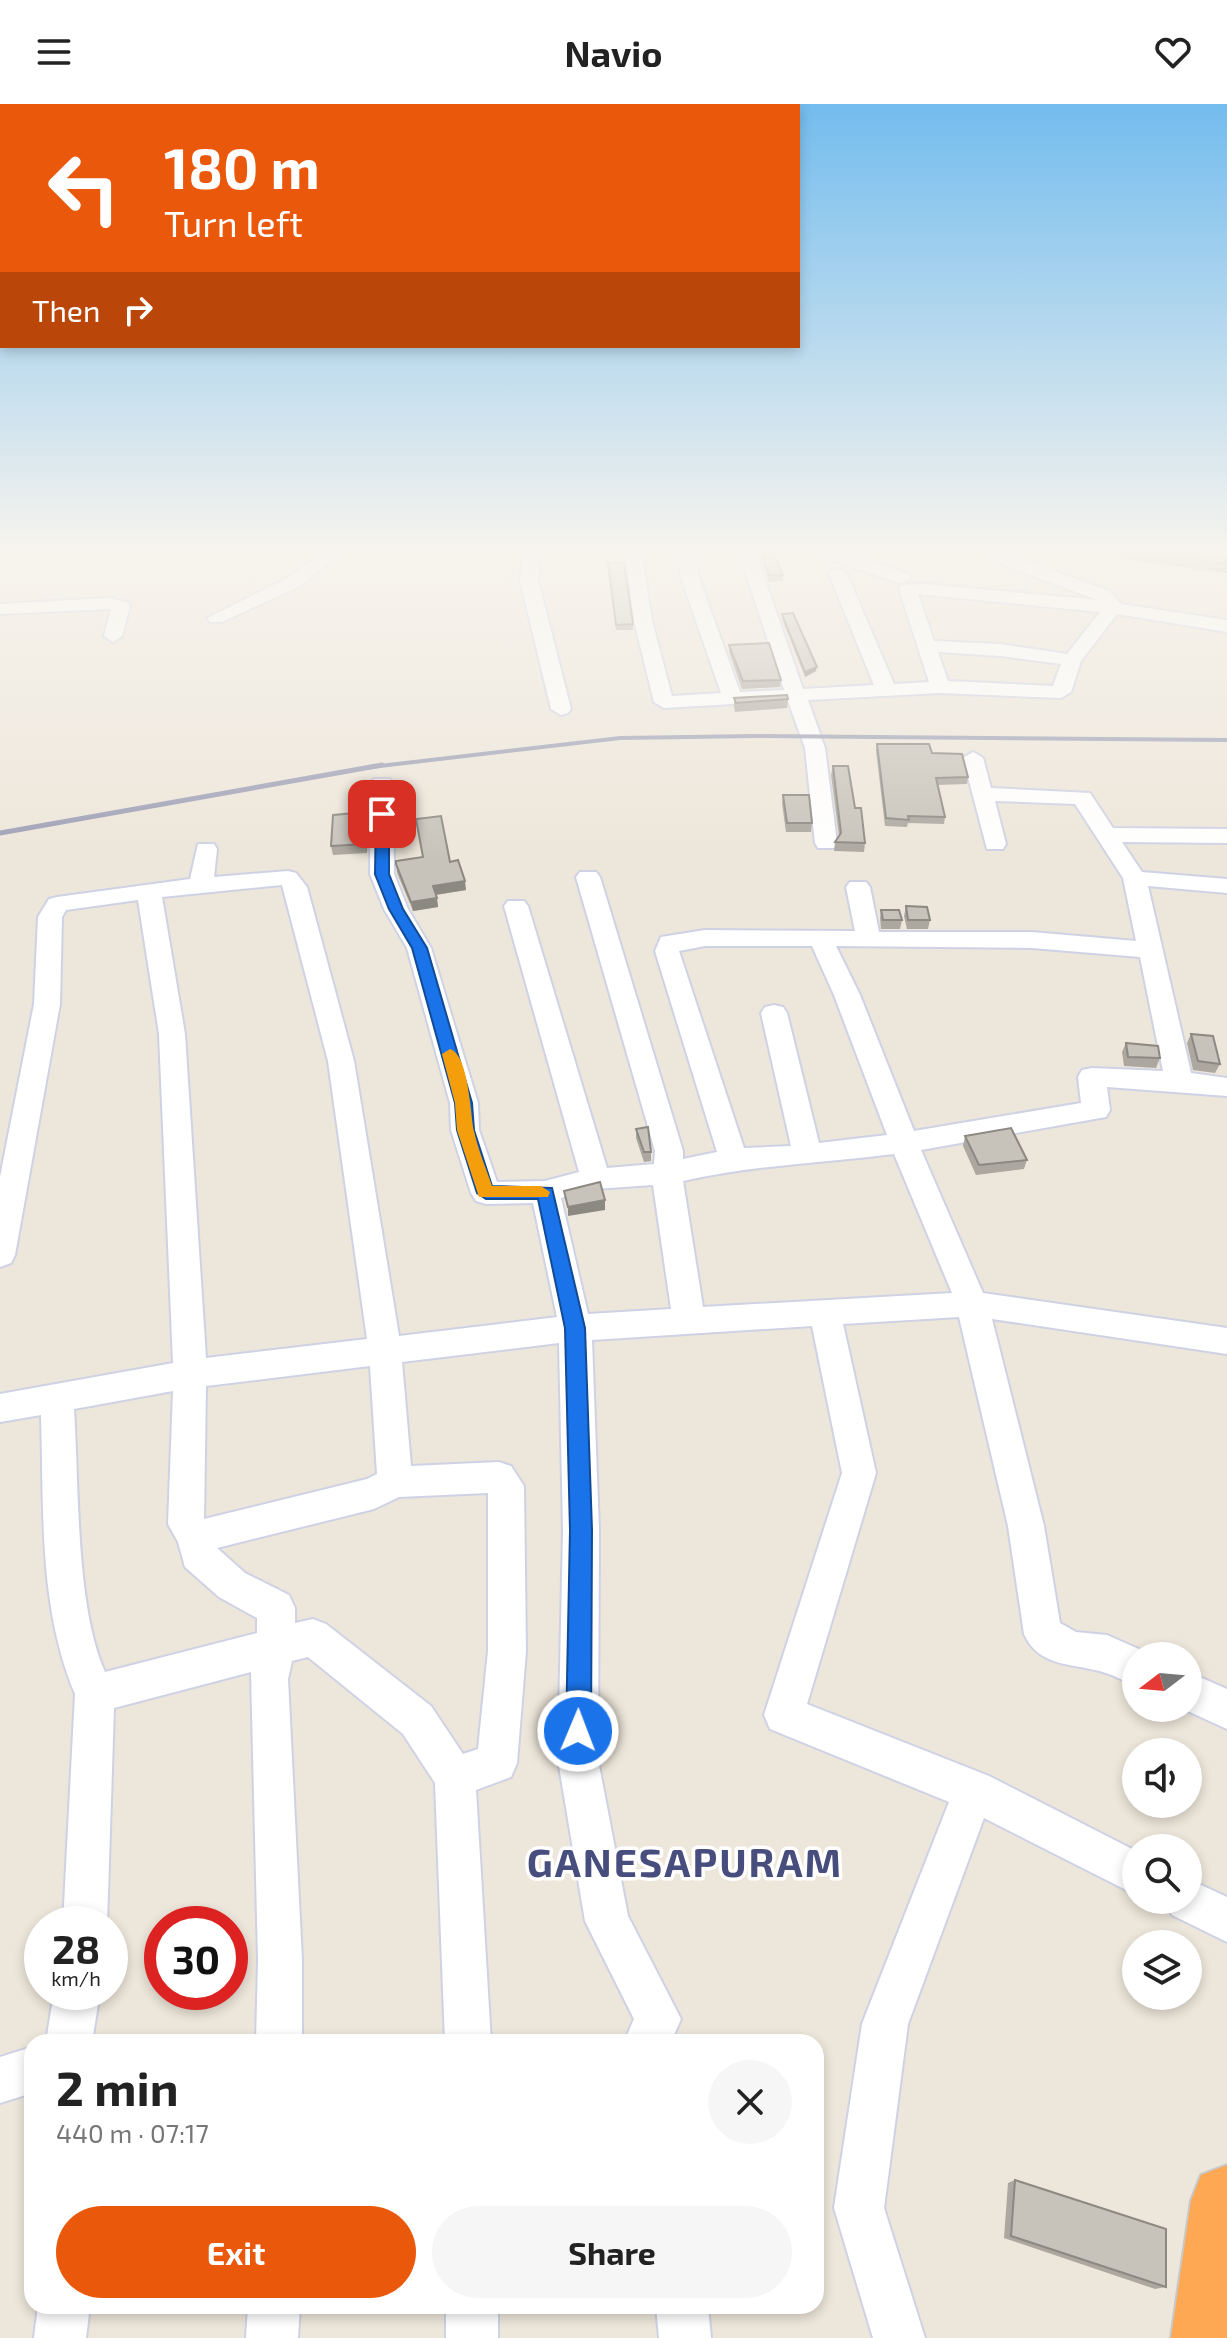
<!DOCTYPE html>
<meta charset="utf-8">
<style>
body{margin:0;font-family:"Exo 2",sans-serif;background:#f6f6f6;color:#222;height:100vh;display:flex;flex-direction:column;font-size:30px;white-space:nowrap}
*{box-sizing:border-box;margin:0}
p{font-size:26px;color:#767676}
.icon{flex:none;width:44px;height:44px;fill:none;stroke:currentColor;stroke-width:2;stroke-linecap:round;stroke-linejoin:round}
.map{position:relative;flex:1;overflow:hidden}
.details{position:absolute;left:24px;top:1930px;width:800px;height:280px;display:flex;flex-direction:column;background:#fff;border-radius:24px;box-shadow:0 4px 12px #0003}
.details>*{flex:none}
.guide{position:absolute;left:0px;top:0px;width:800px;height:244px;box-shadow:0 4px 12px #0003;background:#ea580c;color:#fff;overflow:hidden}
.needle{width:52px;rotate:254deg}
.controls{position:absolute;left:1122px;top:1538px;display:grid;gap:16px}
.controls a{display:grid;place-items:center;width:80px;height:80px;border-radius:50%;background:#fff;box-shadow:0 4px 12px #0003;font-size:40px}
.speed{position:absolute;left:24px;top:1802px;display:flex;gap:16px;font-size:40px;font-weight:700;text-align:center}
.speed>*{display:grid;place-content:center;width:104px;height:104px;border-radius:50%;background:#fff;box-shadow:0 4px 12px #0003;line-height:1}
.speed small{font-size:20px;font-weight:400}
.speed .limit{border:12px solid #d22;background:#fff;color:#111}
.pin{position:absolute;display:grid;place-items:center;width:68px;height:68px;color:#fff;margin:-34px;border-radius:16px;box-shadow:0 4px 12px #0006}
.me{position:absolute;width:88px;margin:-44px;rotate:1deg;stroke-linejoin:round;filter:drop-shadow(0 0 6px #0008)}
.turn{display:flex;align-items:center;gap:28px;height:168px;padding:0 32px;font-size:36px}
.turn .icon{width:104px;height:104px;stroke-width:2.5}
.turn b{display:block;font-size:56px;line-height:68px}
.then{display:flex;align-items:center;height:76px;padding:0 32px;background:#0003;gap:16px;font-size:30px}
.round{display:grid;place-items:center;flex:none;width:84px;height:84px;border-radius:42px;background:#f6f6f6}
.head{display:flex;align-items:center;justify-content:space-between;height:136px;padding:0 32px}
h1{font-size:48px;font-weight:700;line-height:60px}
.button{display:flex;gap:16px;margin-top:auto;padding:16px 32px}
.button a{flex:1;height:92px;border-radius:48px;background:#ea580c;color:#fff;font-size:32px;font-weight:700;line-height:92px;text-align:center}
.button a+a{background:#f6f6f6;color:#222}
header{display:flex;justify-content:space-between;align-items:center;height:104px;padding:0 32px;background:#fff;font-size:36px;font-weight:700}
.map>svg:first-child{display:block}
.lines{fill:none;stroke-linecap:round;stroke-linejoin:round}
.minor-casing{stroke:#cfd2e4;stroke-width:4}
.highway-casing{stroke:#c8c8c8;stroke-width:4}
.minor{fill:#fff;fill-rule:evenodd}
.highway{fill:#ffa853;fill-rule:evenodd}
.rail-far1{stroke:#9d9fb5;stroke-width:4}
.rail{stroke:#9d9fb5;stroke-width:5}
.wall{fill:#aca8a0}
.shaded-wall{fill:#8c8882}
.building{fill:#c8c3ba;stroke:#8c8882;stroke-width:2}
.route{fill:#1a73e8;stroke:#114b97;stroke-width:2}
.slow{fill:#f59e0b}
.labels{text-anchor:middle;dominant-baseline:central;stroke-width:7;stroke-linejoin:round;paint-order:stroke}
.near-district-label{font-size:40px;font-weight:bold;letter-spacing:2px;fill:#474d7d;stroke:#fff}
</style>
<header><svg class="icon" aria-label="menu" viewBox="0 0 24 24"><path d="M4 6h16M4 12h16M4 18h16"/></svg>Navio<svg class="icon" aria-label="heart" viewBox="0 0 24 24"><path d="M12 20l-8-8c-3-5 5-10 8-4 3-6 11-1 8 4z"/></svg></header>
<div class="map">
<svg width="1227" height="2234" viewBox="0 0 1227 2234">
<rect width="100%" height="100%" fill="#ede6da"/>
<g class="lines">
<g class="minor-casing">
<path id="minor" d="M 328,445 L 346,445 L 300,482 L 222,518 L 210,518 L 207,514 L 288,474 Z
M 523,445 L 539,445 L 538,476 L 571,605 L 568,609 L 561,611 L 551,605 L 520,476 Z
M 625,445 L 641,445 L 652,517 L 672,592 L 721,589 L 680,471 L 679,445 L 695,445 L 698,471 L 740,588 L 784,586 L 738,445 L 754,445 L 803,585 L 874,581 L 829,470 L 832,466 L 838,465 L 847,470 L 894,580 L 929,578 L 899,485 L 902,481 L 924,480 L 1098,496 L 1006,462 L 981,445 L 1001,445 L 1018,454 L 1109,487 L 1121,500 L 1227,516 L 1227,528 L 1117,510 L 1081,557 L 1071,588 L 1061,594 L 940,589 L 808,596 L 825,644 L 837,739 L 834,744 L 818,744 L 815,739 L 805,644 L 788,597 L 664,604 L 654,598 L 634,517 ZM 918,490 L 1100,508 L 1067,550 L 1000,540 L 934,537 ZM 938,548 L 1000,552 L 1061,560 L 1053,582 L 948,577 Z
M 817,445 L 836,445 L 908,470 L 911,474 L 902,479 L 896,478 L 828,455 Z
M 107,494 L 127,498 L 130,502 L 122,532 L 113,538 L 104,532 L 111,505 L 0,510 L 0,500 Z
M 973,648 L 983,654 L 991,684 L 1090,689 L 1113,724 L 1227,725 L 1227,739 L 1122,738 L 1142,768 L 1227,775 L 1227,789 L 1148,782 L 1191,969 L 1227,974 L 1227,992 L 1107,983 L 1110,1006 L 1106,1013 L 921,1046 L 983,1189 L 1227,1224 L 1227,1250 L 992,1215 L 1044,1422 L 1060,1519 L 1076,1528 L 1107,1531 L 1150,1550 L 1151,1552 L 1136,1552 L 1136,1582 C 1126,1578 1116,1572 1106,1569 C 1077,1559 1039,1565 1024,1530 L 1008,1422 L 959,1213 L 843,1220 L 876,1369 L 807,1600 L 989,1672 L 1136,1747 L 1136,1791 L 984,1714 L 908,1920 L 884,2104 L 925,2234 L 873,2234 L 834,2104 L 862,1920 L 949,1698 L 770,1625 L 764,1611 L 842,1369 L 812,1222 L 592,1236 L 599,1426 L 598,1656 L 628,1812 L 681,1915 L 671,1938 L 624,1938 L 634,1915 L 585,1817 L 558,1656 L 563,1426 L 559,1239 L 402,1258 L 411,1362 L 499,1358 L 511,1362 L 524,1382 L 526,1547 L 517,1659 L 511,1673 L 476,1686 L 491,1938 L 445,1938 L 435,1679 L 403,1630 L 308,1553 L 292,1557 L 288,1575 L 302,1856 L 302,1938 L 256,1938 L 258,1856 L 251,1568 L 114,1604 L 107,1820 L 63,1820 L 75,1590 C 38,1503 44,1404 41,1311 L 0,1318 L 0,1290 L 173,1259 L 159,930 L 138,796 L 66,806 L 62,813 L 60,900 L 15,1151 L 11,1159 L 0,1163 L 0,1073 L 34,900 L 38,813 L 49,795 L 57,793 L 190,775 L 198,740 L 214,740 L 217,745 L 214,773 L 288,767 L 296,769 L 307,783 L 354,957 L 399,1232 L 557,1213 L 533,1099 L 486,1100 L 476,1097 L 471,1089 L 451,1026 L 450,999 L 407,844 L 384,805 L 370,770 L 371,680 L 374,675 L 390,675 L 393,680 L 394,770 L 408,805 L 431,844 L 478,999 L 479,1026 L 497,1078 L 545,1077 L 579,1068 L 504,802 L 508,797 L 524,797 L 528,802 L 607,1064 L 654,1060 L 655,1047 L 576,773 L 580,768 L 596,768 L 600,773 L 683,1047 L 683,1055 L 717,1048 L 655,847 L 661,833 L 705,826 L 855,827 L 846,783 L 850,778 L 866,778 L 870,783 L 879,828 L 1032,828 L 1136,837 L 1123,774 L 1075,700 L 995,697 L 1006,740 L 1003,745 L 987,745 L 963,654 ZM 282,781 L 328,957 L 367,1235 L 206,1254 L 185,930 L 162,793 ZM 705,842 L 812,842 L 834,891 L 887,1031 L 819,1039 L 787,909 L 783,903 L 774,901 L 765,903 L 761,909 L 791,1042 L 744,1044 L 679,847 ZM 836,842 L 1032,844 L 1140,853 L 1163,967 L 1092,964 L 1082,966 L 1078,973 L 1081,999 L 914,1027 L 860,891 ZM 894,1050 L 952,1189 L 703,1203 L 683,1077 C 752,1061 824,1059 894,1050 ZM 653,1081 L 671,1205 L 588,1210 L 561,1094 L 595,1085 ZM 370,1262 L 377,1370 L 367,1375 L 204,1415 L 206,1282 ZM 173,1287 L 168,1420 L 178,1438 L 185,1463 L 219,1493 L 257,1514 L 257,1529 L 105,1568 C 75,1501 79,1379 74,1305 ZM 488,1389 L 488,1547 L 478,1645 L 463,1650 L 431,1602 L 326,1520 L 313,1515 L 295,1519 L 295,1504 L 289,1491 L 245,1469 L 217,1444 L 374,1405 L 399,1393 Z
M 1188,1568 L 1227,1585 L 1227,1625 L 1181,1604 L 1188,1604 Z
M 1188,1775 L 1227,1793 L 1227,1838 L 1172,1811 L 1165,1796 L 1188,1796 Z
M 54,1888 L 100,1888 L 92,1938 L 46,1938 Z
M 32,1943 L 32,1989 L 0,1999 L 0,1953 Z
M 38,2202 L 90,2202 L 86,2234 L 34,2234 Z
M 248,2202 L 300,2202 L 298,2234 L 246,2234 Z
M 446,2202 L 498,2202 L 498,2234 L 446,2234 Z
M 656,2202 L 708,2202 L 711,2234 L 659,2234 Z"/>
</g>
<g class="highway-casing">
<path id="highway" d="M 1227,2061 L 1227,2234 L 1171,2234 L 1191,2097 L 1201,2071 Z"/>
</g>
<use href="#minor" class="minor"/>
<use href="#highway" class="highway"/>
<path class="rail-far1" d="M 371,663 L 620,634 L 754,632 L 1227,636"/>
<path class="rail" d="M 0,729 L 382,661"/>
</g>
<path class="wall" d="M 1117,445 L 1227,445 L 1227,469 L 1115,454 Z
M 762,451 L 783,471 L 783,477 L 769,478 L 762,458 Z
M 608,459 L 633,520 L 633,526 L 616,526 Z
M 782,510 L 816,567 L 805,573 L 782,515 Z
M 729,541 L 781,576 L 780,583 L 742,585 L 729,548 Z
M 734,594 L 788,595 L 787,604 L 735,608 L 734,603 Z
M 877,640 L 932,649 L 968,673 L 967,680 L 938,681 L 945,713 L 944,720 L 908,719 L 907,723 L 885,722 L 876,647 Z
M 833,662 L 855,704 L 865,739 L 864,748 L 834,747 L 835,738 L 839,732 L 831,671 Z
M 783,691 L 812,719 L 811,728 L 786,728 L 782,700 Z
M 366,708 L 368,717 L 367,749 L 333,751 L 331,742 Z
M 396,757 L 450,758 L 466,786 L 436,791 L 438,803 L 413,807 L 397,769 Z
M 906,802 L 930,816 L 928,825 L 907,825 L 904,812 Z
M 881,806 L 902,816 L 900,825 L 881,825 L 880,815 Z
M 1191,930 L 1220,960 L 1215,969 L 1193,966 L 1187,939 Z
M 1126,939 L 1160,954 L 1156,964 L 1124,962 L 1122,948 Z
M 636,1025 L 651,1048 L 651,1057 L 644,1058 L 636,1034 Z
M 965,1032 L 1027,1056 L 1024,1065 L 976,1071 L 963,1042 Z
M 1015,2076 L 1166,2183 L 1155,2185 L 1004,2134 L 1008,2079 Z"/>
<path class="shaded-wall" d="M 817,563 L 816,567 L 805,573 L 805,568 Z
M 366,708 L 368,717 L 367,749 L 366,740 Z
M 465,777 L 466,786 L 434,791 L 433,782 Z
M 437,794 L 438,803 L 413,807 L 411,798 Z
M 605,1096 L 605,1106 L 568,1112 L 568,1103 Z"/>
<path class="building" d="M 1117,445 L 1227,445 L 1227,460 Z
M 774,450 L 783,471 L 769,471 L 762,451 Z
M 608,459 L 624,459 L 633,520 L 616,521 Z
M 793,509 L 817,563 L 805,568 L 782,510 Z
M 769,539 L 781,576 L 743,577 L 729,541 Z
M 787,591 L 788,595 L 736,599 L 734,594 Z
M 877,640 L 929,640 L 932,649 L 962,650 L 968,673 L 936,674 L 945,713 L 908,712 L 909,716 L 886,714 Z
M 833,662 L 848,662 L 855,704 L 861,704 L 865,739 L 835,738 L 841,729 Z
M 783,691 L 809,691 L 812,719 L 787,719 Z
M 366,708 L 366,740 L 331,742 L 333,711 Z
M 441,712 L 450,758 L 458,756 L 465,777 L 433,782 L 437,794 L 411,798 L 396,760 L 396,757 L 423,753 L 416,715 Z
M 906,802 L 927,803 L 930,816 L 908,816 Z
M 881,806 L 899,806 L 902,816 L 883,816 Z
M 1191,930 L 1213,932 L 1220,960 L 1198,957 Z
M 1126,939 L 1158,942 L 1160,954 L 1128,953 Z
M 648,1023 L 651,1048 L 644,1048 L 636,1025 Z
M 1011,1024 L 1027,1056 L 979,1061 L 965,1032 Z
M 600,1078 L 605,1096 L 568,1103 L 564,1087 Z
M 1015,2076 L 1166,2125 L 1166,2183 L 1011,2132 Z"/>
<linearGradient id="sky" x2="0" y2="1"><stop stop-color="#73bcee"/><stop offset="0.59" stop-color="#f7f4ee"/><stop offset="1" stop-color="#f7f4ee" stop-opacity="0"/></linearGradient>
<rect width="1227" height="757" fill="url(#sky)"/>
<path class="route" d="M 382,706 L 389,710 L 389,770 L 403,805 L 427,844 L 472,999 L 474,1026 L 492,1082 L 552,1084 L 585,1224 L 592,1426 L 591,1627 L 587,1636 L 578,1639 L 570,1636 L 566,1627 L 570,1426 L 565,1224 L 538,1095 L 486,1095 L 477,1089 L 457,1026 L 455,999 L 412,844 L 389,805 L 375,770 L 376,710 Z"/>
<path class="slow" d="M 450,945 C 469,951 470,1009 474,1027 C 478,1046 486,1064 492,1082 L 541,1082 L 550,1088 L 548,1093 L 479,1093 L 457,1026 L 455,999 L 442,950 Z"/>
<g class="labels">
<g class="near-district-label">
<text x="685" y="1757">GANESAPURAM</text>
</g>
</g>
</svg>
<div class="controls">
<a><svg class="needle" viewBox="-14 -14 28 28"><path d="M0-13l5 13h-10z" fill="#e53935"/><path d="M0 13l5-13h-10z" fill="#767676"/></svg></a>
<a><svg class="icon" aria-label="sound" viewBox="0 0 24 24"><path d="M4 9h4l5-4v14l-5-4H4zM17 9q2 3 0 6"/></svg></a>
<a><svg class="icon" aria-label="search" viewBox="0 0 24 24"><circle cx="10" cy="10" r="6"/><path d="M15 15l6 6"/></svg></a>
<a><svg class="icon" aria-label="layers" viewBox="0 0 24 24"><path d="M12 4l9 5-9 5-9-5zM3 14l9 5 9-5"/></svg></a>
</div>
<div class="speed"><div>28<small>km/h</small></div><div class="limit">30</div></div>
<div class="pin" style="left:382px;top:710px;background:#d93025"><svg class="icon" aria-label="arrive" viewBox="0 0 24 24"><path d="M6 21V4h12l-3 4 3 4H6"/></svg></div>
<svg class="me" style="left:578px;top:1627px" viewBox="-20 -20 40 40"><circle r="17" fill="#1a73e8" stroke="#fff" stroke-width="3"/><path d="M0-11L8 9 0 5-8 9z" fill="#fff"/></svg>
<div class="guide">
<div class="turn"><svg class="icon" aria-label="left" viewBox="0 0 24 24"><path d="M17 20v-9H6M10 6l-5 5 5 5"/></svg><div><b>180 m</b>Turn left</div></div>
<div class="then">Then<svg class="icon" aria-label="right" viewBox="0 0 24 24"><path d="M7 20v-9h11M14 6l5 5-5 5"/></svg></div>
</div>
<section class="details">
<div class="head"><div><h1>2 min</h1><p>440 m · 07:17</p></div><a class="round"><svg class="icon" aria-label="close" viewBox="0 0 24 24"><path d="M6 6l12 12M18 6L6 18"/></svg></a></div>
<div class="button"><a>Exit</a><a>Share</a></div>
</section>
</div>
